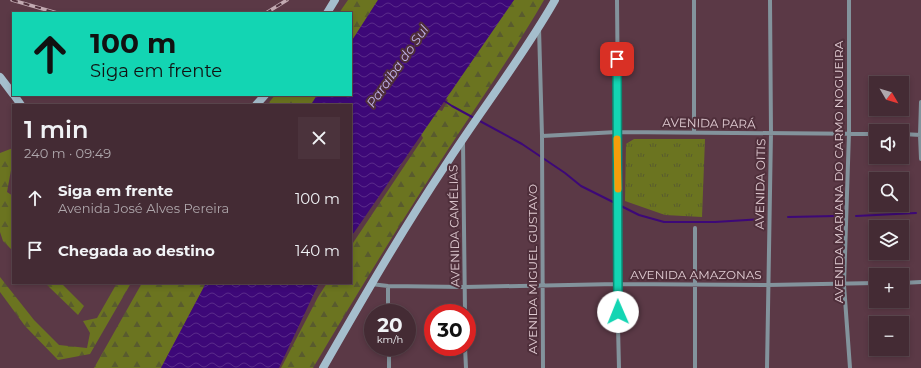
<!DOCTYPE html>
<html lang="pt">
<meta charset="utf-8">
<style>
body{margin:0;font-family:Montserrat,sans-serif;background:#4b333c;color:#f1f3f6;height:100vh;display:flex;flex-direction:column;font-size:15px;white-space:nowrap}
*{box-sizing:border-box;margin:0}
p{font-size:13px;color:#afa7ac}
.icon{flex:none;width:22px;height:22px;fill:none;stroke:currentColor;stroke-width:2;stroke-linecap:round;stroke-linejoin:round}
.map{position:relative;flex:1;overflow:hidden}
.panel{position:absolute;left:12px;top:104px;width:340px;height:180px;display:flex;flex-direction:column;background:#442b34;border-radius:0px;box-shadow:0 2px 6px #0003,0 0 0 1px #5c474f}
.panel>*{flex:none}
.hud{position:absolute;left:12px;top:12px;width:340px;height:84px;border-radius:0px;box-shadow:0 2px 6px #0003,0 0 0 1px #5c474f;background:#13d5b3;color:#111;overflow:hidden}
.needle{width:26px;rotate:128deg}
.fabs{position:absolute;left:869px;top:76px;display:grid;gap:8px}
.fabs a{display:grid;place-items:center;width:40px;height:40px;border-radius:0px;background:#442b34;box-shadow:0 2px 6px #0003,0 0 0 1px #5c474f;font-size:20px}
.speed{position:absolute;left:364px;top:304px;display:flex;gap:8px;font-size:20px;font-weight:700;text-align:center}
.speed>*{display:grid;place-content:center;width:52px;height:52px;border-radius:50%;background:#442b34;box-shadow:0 2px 6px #0003,0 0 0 1px #5c474f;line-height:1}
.speed small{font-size:10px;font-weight:400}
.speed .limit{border:6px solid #d22;background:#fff;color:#111}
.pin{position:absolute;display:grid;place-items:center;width:34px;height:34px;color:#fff;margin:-17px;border-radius:8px;box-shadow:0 2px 6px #0006}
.me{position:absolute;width:44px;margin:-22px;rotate:359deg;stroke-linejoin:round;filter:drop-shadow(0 0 3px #0008)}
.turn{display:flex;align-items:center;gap:14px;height:84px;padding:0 12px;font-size:18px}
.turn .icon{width:52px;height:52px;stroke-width:2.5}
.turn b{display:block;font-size:28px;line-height:34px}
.round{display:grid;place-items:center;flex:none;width:42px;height:42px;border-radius:0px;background:#4b333c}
.headline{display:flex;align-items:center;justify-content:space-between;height:68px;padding:0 12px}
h1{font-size:24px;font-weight:600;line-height:30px}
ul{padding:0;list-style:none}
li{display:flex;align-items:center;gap:12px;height:52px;padding:0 12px}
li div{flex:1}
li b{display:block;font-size:15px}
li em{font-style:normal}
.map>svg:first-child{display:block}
.forest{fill:url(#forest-firs)}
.park{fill:url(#park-tufts)}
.water{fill:url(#water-waves)}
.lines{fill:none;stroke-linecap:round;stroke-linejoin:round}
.stream{stroke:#3d0878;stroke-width:2}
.street{stroke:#83939c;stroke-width:4}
.secondary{stroke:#a5becd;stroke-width:8}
.rail-casing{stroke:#c2aab2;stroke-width:3.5}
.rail{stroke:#4f2f3b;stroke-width:2;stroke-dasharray:6;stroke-linecap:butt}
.route-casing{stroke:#0c8a74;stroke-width:10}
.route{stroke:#13d5b3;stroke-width:7}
.slow{stroke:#f59e0b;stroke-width:7}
.labels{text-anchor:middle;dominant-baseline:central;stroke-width:4;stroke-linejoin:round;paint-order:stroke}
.street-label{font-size:12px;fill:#e1ccd3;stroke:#4f2f3b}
.water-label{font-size:13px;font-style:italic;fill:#c2b5ec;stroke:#4f2f3b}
</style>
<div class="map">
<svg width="921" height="368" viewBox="0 0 921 368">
<defs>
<pattern id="forest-firs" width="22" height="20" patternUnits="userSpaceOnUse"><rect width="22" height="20" fill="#6b7420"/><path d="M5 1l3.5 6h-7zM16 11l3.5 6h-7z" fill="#595b2e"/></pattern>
<pattern id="park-tufts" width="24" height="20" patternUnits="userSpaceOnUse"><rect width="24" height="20" fill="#6b7420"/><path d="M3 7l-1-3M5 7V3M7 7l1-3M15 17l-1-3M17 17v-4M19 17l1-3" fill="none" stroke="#595b2e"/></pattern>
<pattern id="water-waves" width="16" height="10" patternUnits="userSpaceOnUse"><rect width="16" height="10" fill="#3d0878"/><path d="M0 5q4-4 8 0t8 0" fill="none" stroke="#592b8a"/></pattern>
</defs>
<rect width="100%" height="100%" fill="#5b3946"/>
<path class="forest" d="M 348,0 L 378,0 L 351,42 L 351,13 L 339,13 Z
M 514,0 L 544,0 C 514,52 480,101 447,151 C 401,222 356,295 313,368 L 281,368 L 318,297 L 327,283 L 351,283 L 351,246 L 423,138 L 413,120 L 422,104 L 442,111 L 448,100 L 437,89 Z
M 275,95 L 317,95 L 311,105 L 267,105 Z
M 13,148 L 13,159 L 7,192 L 13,196 L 13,251 L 3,241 L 0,232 L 0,153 Z
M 0,277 L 34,320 L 59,345 L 87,348 L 90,333 L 83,321 L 97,318 L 117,283 L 131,283 L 90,354 L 58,360 L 25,326 L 0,292 Z
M 45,283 L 61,283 L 84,306 L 78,315 Z
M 142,283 L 206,283 L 161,368 L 94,368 Z"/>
<path class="park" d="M 634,139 L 705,139 L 702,217 L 665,215 L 625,201 L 626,144 Z"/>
<path class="water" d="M 378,0 L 514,0 L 351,237 L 351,105 L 311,105 L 317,95 L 351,95 L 351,42 Z
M 206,283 L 319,283 L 279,368 L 161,368 Z"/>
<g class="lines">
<path class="stream" d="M 443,100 L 452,106 L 474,118
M 478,120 L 522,144 L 565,173 L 581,186 L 639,215 L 664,222 L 715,222 L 763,219
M 856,216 L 916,213
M 788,217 L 836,216"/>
<path class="street" d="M 617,0 L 619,207 L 617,284 L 619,368
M 849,0 L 849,133 L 844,285 L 850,368
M 539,28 L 542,136 L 543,368
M 921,102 L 920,135 L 921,159
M 694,132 L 694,0
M 902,134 L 921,135
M 542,136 L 617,132 L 876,134
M 463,142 L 465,313
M 695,228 L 695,368
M 902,283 L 921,282
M 371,284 L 388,286 L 464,287 L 617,284 L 768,285 L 876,283
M 388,286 L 388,313
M 389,347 L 389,368
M 465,347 L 466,368
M 767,368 L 771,133 L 770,0"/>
<path class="secondary" d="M 327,13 L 335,0
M 0,77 L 13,94
M 14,95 L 21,105
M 256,105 L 265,95
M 323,368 C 362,300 401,232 445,166 C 481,110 522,58 555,0"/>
<g class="rail-casing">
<path id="rail" d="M 12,0 L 57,13
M 266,13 L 287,0"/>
</g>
<use href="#rail" class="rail"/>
</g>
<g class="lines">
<g class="route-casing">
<path id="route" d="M 617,59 L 618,312"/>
</g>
<use href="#route" class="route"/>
<path class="slow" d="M 617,139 L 618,189"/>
</g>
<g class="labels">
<g class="street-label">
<text transform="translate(709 123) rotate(1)">AVENIDA PARÁ</text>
<text transform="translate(838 172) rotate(-90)">AVENIDA MARIANA DO CARMO NOGUEIRA</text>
<text transform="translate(760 184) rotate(-89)">AVENIDA OITIS</text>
<text transform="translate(454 226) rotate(-91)">AVENIDA CAMÉLIAS</text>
<text transform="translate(532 269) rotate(-90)">AVENIDA MIGUEL GUSTAVO</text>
<text x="696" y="274">AVENIDA AMAZONAS</text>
</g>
<g class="water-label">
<text transform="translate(397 66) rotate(-55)">Paraiba do Sul</text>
</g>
</g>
</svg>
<div class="fabs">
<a><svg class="needle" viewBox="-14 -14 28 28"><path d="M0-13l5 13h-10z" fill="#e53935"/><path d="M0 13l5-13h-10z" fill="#afa7ac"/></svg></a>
<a><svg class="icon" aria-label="sound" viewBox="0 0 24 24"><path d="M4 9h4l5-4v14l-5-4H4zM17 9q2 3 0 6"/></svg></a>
<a><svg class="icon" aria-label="search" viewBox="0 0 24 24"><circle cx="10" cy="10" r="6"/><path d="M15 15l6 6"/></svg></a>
<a><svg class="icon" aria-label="layers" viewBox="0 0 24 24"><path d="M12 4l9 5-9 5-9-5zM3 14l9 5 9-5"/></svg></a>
<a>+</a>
<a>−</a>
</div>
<div class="speed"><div>20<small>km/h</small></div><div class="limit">30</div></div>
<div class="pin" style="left:617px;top:59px;background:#d93025"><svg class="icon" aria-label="arrive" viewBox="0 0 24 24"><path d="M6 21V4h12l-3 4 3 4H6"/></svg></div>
<svg class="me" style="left:618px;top:312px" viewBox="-20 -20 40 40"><circle r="19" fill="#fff"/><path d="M0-13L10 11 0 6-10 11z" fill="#13d5b3"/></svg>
<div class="hud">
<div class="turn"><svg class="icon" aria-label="ahead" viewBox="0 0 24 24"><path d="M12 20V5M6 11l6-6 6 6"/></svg><div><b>100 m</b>Siga em frente</div></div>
</div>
<section class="panel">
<div class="headline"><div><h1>1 min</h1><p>240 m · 09:49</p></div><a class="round"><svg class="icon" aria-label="close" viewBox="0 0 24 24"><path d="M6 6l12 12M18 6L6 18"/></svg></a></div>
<ul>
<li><svg class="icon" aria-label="ahead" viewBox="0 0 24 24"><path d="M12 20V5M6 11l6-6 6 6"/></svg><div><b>Siga em frente</b><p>Avenida José Alves Pereira</p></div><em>100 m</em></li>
<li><svg class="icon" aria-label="arrive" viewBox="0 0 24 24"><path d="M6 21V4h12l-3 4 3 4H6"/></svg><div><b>Chegada ao destino</b></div><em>140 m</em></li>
</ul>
</section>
</div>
